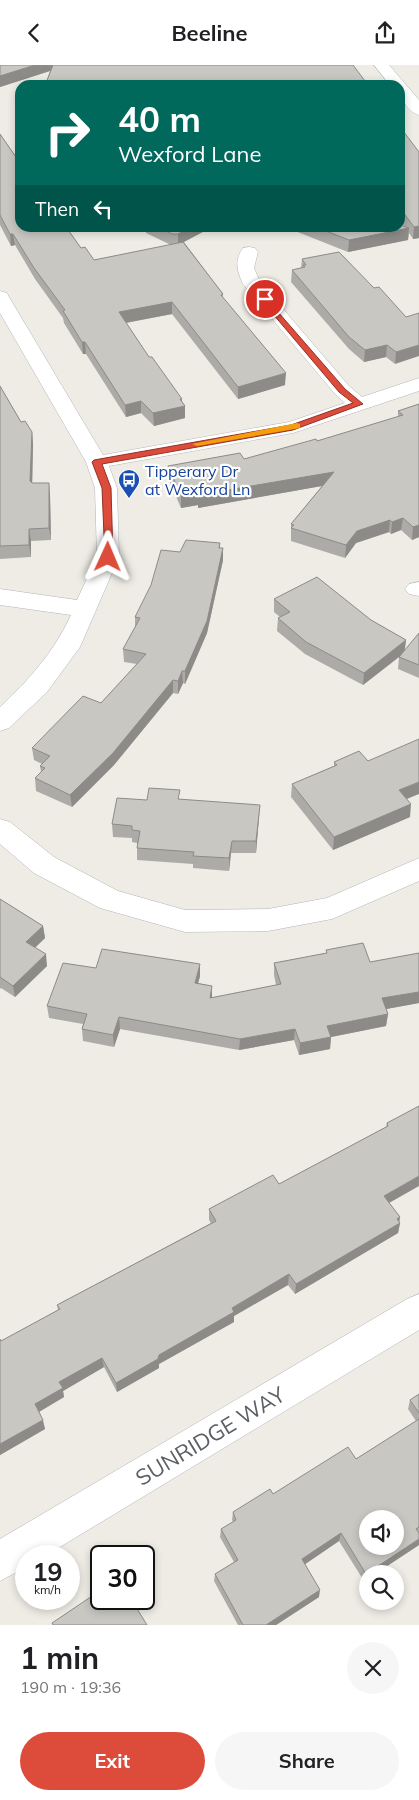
<!DOCTYPE html>
<meta charset="utf-8">
<style>
body{margin:0;font-family:Mulish,sans-serif;background:#f6f6f6;color:#202124;height:100vh;display:flex;flex-direction:column;font-size:19px;white-space:nowrap}
*{box-sizing:border-box;margin:0}
p{font-size:16px;color:#757577}
.icon{flex:none;width:28px;height:28px;fill:none;stroke:currentColor;stroke-width:2;stroke-linecap:round;stroke-linejoin:round}
.map{position:relative;height:1560px;overflow:hidden}
.sheet{display:flex;flex-direction:column;background:#fff;flex:1}
.sheet>*{flex:none}
.hud{position:absolute;left:15px;top:15px;width:390px;height:152px;border-radius:15px;box-shadow:0 2px 8px #0003;background:#00695c;color:#fff;overflow:hidden}
.tools{position:absolute;left:359px;top:1445px;display:grid;gap:10px}
.tools a{display:grid;place-items:center;width:45px;height:45px;border-radius:50%;background:#fff;box-shadow:0 2px 8px #0003;font-size:25px}
.speed{position:absolute;left:15px;top:1480px;display:flex;gap:10px;font-size:25px;font-weight:700;text-align:center}
.speed>*{display:grid;place-content:center;width:65px;height:65px;border-radius:50%;background:#fff;box-shadow:0 2px 8px #0003;line-height:1}
.speed small{font-size:12px;font-weight:400}
.speed .limit{border:2px solid #111;border-radius:8px;background:#fff;color:#111}
.pin{position:absolute;display:grid;place-items:center;width:42px;height:42px;color:#fff;margin:-21px;border:2px solid #fff;border-radius:50%;box-shadow:0 1px 5px #0007}
.me{position:absolute;width:55px;margin:-28px;rotate:1deg;stroke-linejoin:round;filter:drop-shadow(0 0 4px #0008)}
.turn{display:flex;align-items:center;gap:18px;height:105px;padding:0 20px;font-size:22px}
.turn .icon{width:65px;height:65px;stroke-width:2.5}
.turn b{display:block;font-size:35px;line-height:42px}
.then{display:flex;align-items:center;height:48px;padding:0 20px;background:#0003;gap:10px;font-size:19px}
.round{display:grid;place-items:center;flex:none;width:52px;height:52px;border-radius:26px;background:#f6f6f6}
.summary{display:flex;align-items:center;justify-content:space-between;height:85px;padding:0 20px}
h1{font-size:30px;font-weight:700;line-height:38px}
.cta{display:flex;gap:10px;margin-top:auto;padding:10px 20px}
.cta a{flex:1;height:58px;border-radius:30px;background:#dd4c3b;color:#fff;font-size:20px;font-weight:700;line-height:58px;text-align:center}
.cta a+a{background:#f6f6f6;color:#202124}
header{display:flex;justify-content:space-between;align-items:center;height:65px;padding:0 20px;background:#fff;font-size:22px;font-weight:700}
.map>svg:first-child{display:block}
.lines{fill:none;stroke-linecap:round;stroke-linejoin:round}
.street-casing{stroke:#b2b5b9;stroke-width:1}
.street{fill:#fff;fill-rule:evenodd}
.wall{fill:#adaba7}
.shaded-wall{fill:#8d8b88}
.building{fill:#c9c7c2;stroke:#8d8b88;fill-rule:evenodd}
.route{fill:#dd4c3b;stroke:#903126}
.slow{fill:#f59e0b}
.labels{text-anchor:middle;dominant-baseline:central;stroke-width:4.5;stroke-linejoin:round;paint-order:stroke}
.far-transit-label{font-size:16px;fill:#164399;stroke:#fff;text-anchor:start}
.near-street-label{font-size:22px;fill:#5c6064;stroke:#fff}
</style>
<header><svg class="icon" aria-label="back" viewBox="0 0 24 24"><path d="M15 5l-7 7 7 7"/></svg>Beeline<svg class="icon" aria-label="share" viewBox="0 0 24 24"><path d="M12 15V3M7 8l5-5 5 5M5 13v7h14v-7"/></svg></header>
<div class="map">
<svg width="419" height="1560" viewBox="0 0 419 1560">
<rect width="100%" height="100%" fill="#eeece5"/>
<g class="lines">
<g class="street-casing">
<path id="street" d="M 374,0 L 389,0 L 419,35 L 419,50 C 406,46 400,32 400,20 L 390,20 Z
M 249,182 L 255,183 L 258,187 L 254,203 L 260,217 L 349,321 L 362,332 L 419,313 L 419,326 L 293,368 L 109,401 L 117,423 L 119,492 L 80,582 L 47,627 L 9,663 L 0,666 L 0,642 C 29,615 54,587 71,550 L 0,540 L 0,524 L 77,535 L 97,492 L 95,423 L 86,397 L 0,248 L 0,226 L 7,228 L 9,232 L 103,390 L 289,357 L 345,338 L 335,329 L 243,219 C 237,206 234,196 243,183 Z
M 419,517 L 419,531 L 409,529 L 405,524 L 409,519 Z
M 0,754 L 10,757 L 54,792 L 118,826 L 185,845 L 268,844 L 327,833 L 419,793 L 419,816 L 332,854 L 268,866 L 185,867 L 100,843 L 34,808 L 0,779 Z
M 419,1229 L 419,1265 L 45,1491 L 26,1491 L 26,1502 L 0,1516 L 0,1474 L 407,1234 Z"/>
</g>
<use href="#street" class="street"/>
</g>
<path class="wall" d="M 0,0 L 368,20 L 46,20 L 46,18 L 50,6 L 0,22 Z
M 400,62 L 419,173 L 413,174 L 409,168 L 408,175 L 348,187 L 285,162 L 400,162 L 404,161 L 400,156 Z
M 0,69 L 81,183 L 94,195 L 171,180 L 146,168 L 146,162 L 212,162 L 184,177 L 223,229 L 223,233 L 285,320 L 238,334 L 172,249 L 126,258 L 149,292 L 185,341 L 185,353 L 154,361 L 141,348 L 126,352 L 86,289 L 83,289 L 64,258 L 63,253 L 35,214 L 15,180 L 11,181 L 0,160 Z
M 302,194 L 374,223 L 406,252 L 395,299 L 386,292 L 364,297 L 349,284 L 291,217 L 292,205 L 301,203 Z
M 0,321 L 21,357 L 32,367 L 33,379 L 32,418 L 50,430 L 51,475 L 31,476 L 31,492 L 0,494 Z
M 419,339 L 419,472 L 412,475 L 401,465 L 391,469 L 389,467 L 356,478 L 345,493 L 291,476 L 291,459 L 322,421 L 198,443 L 198,440 L 181,443 L 168,413 L 168,401 L 244,394 L 317,376 L 398,352 L 398,346 Z
M 220,478 L 220,483 L 223,483 L 223,495 L 207,568 L 185,619 L 183,618 L 178,629 L 173,628 L 114,700 L 72,742 L 36,726 L 35,713 L 41,707 L 40,701 L 42,699 L 34,695 L 32,683 L 101,638 L 137,599 L 124,597 L 123,584 L 135,563 L 135,552 L 180,487 Z
M 274,534 L 371,555 L 406,575 L 405,585 L 419,568 L 419,613 L 398,604 L 399,592 L 363,620 L 305,589 L 277,566 L 278,553 L 280,552 L 274,547 Z
M 368,696 L 407,734 L 410,752 L 333,785 L 291,732 L 292,719 L 334,701 L 334,697 Z
M 180,734 L 259,752 L 256,788 L 231,788 L 229,806 L 193,803 L 193,799 L 137,795 L 137,778 L 132,777 L 132,773 L 113,772 L 112,759 L 147,735 Z
M 0,834 L 43,861 L 45,873 L 35,883 L 47,901 L 15,932 L 1,923 L 0,924 Z
M 326,885 L 370,897 L 419,888 L 419,938 L 386,944 L 388,949 L 386,961 L 331,972 L 330,984 L 299,990 L 294,975 L 239,985 L 120,964 L 114,982 L 83,976 L 82,964 L 83,959 L 49,953 L 47,941 L 96,903 L 200,899 L 200,911 L 198,918 L 212,921 L 212,933 L 276,920 L 274,910 L 274,898 L 326,888 Z
M 419,1041 L 389,1138 L 400,1152 L 399,1156 L 400,1158 L 398,1168 L 295,1229 L 288,1220 L 234,1251 L 234,1257 L 159,1299 L 159,1303 L 117,1327 L 104,1302 L 63,1326 L 64,1332 L 39,1347 L 45,1364 L 0,1390 L 0,1274 L 1,1276 L 58,1245 L 57,1240 L 211,1158 L 209,1155 L 209,1144 L 279,1119 L 386,1062 L 387,1058 Z
M 419,1329 L 419,1480 L 375,1509 L 368,1509 L 368,1514 L 364,1516 L 339,1476 L 305,1499 L 319,1532 L 276,1560 L 238,1560 L 214,1516 L 215,1509 L 234,1497 L 220,1472 L 221,1464 L 233,1457 L 232,1455 L 233,1447 L 273,1429 L 356,1394 L 416,1356 L 408,1344 L 410,1335 Z"/>
<path class="shaded-wall" d="M 35,0 L 55,0 L 56,4 L 0,22 L 0,11 Z
M 419,161 L 419,173 L 413,174 L 414,162 Z
M 190,162 L 212,162 L 178,180 L 178,169 Z
M 409,163 L 408,175 L 348,187 L 349,175 Z
M 10,169 L 13,169 L 15,180 L 11,181 Z
M 172,237 L 172,249 L 119,259 L 119,247 Z
M 82,277 L 85,277 L 86,289 L 83,289 Z
M 387,280 L 386,292 L 364,297 L 365,285 Z
M 419,280 L 419,291 L 395,299 L 396,287 Z
M 286,308 L 285,320 L 238,334 L 238,322 Z
M 182,334 L 182,342 L 185,341 L 185,353 L 154,361 L 153,348 Z
M 141,336 L 141,348 L 126,352 L 125,340 Z
M 32,367 L 33,379 L 32,428 L 30,416 Z
M 334,407 L 333,419 L 198,443 L 198,440 L 181,443 L 181,430 Z
M 49,418 L 50,430 L 51,475 L 49,463 Z
M 403,453 L 401,465 L 391,469 L 392,457 Z
M 390,455 L 389,467 L 356,478 L 345,493 L 346,480 L 357,466 Z
M 419,460 L 419,472 L 412,475 L 413,462 Z
M 29,464 L 31,476 L 31,492 L 29,480 Z
M 223,483 L 223,495 L 207,568 L 185,619 L 185,606 Z
M 406,575 L 404,588 L 363,620 L 364,608 Z
M 182,606 L 183,618 L 178,629 L 178,616 Z
M 173,615 L 173,628 L 114,700 L 72,742 L 70,730 Z
M 419,717 L 419,729 L 397,738 L 399,725 Z
M 411,739 L 410,752 L 333,785 L 334,772 Z
M 260,740 L 256,788 L 256,776 Z
M 232,776 L 231,788 L 229,806 L 229,793 Z
M 43,861 L 45,873 L 28,889 L 26,877 Z
M 46,889 L 47,901 L 15,932 L 13,921 Z
M 200,899 L 200,911 L 195,930 L 195,918 Z
M 212,921 L 212,933 L 210,933 Z
M 419,927 L 419,938 L 381,945 L 382,933 Z
M 388,949 L 386,961 L 326,973 L 327,961 Z
M 119,952 L 120,964 L 114,982 L 113,970 Z
M 295,964 L 294,975 L 239,985 L 240,974 Z
M 331,972 L 330,984 L 299,990 L 300,978 Z
M 419,1111 L 419,1121 L 382,1142 L 384,1131 Z
M 400,1152 L 399,1159 L 400,1158 L 398,1168 L 295,1229 L 296,1219 Z
M 289,1209 L 288,1220 L 234,1251 L 234,1257 L 159,1299 L 159,1303 L 117,1327 L 116,1318 L 232,1243 Z
M 102,1293 L 104,1302 L 63,1326 L 64,1332 L 37,1348 L 35,1339 L 59,1317 Z
M 43,1355 L 45,1364 L 0,1390 L 0,1379 Z
M 341,1468 L 339,1476 L 301,1502 L 302,1494 Z
M 419,1474 L 419,1480 L 375,1509 L 368,1509 L 368,1514 L 364,1516 L 366,1509 Z
M 320,1525 L 319,1532 L 276,1560 L 266,1560 Z"/>
<path class="building" d="M 0,0 L 35,0 L 0,11 Z
M 53,0 L 353,0 L 368,20 L 82,20 L 82,19 L 46,18 Z
M 400,62 L 419,87 L 419,161 L 414,162 L 400,143 Z
M 0,69 L 20,98 L 20,162 L 66,162 L 81,183 L 85,182 L 94,195 L 183,177 L 223,229 L 221,230 L 286,308 L 238,322 L 172,237 L 119,247 L 149,292 L 152,292 L 182,334 L 180,334 L 185,341 L 153,348 L 141,336 L 125,340 L 85,277 L 82,277 L 63,246 L 65,245 L 34,203 L 13,169 L 10,169 L 0,150 Z
M 400,160 L 409,163 L 349,175 L 316,162 L 400,162 Z
M 159,162 L 190,162 L 178,169 L 172,169 Z
M 339,187 L 374,223 L 379,222 L 406,252 L 419,248 L 419,280 L 396,287 L 387,280 L 365,285 L 349,272 L 292,205 L 305,202 L 303,200 L 306,200 L 302,194 Z
M 0,321 L 21,357 L 25,356 L 32,367 L 30,416 L 32,418 L 49,418 L 49,463 L 29,464 L 29,480 L 0,481 Z
M 419,339 L 419,460 L 413,462 L 403,453 L 392,457 L 390,455 L 357,466 L 346,480 L 291,463 L 294,460 L 291,459 L 334,407 L 198,430 L 199,427 L 181,430 L 168,401 L 240,388 L 244,394 L 316,374 L 317,376 L 403,350 L 398,346 Z
M 186,475 L 220,478 L 219,483 L 223,483 L 207,556 L 185,606 L 182,606 L 178,616 L 173,615 L 113,688 L 70,730 L 35,713 L 45,703 L 40,701 L 50,691 L 32,683 L 83,631 L 101,638 L 146,589 L 123,584 L 140,553 L 135,552 L 151,520 L 161,485 L 180,487 Z
M 317,512 L 371,555 L 406,575 L 364,608 L 306,577 L 278,553 L 290,547 L 274,534 Z
M 419,568 L 419,600 L 399,592 Z
M 419,674 L 419,717 L 399,725 L 411,739 L 334,772 L 292,719 L 337,700 L 334,697 L 359,686 L 368,696 Z
M 149,723 L 180,725 L 178,734 L 260,740 L 256,776 L 232,776 L 229,793 L 193,791 L 194,787 L 137,783 L 140,766 L 132,765 L 132,761 L 112,759 L 117,733 L 147,735 Z
M 0,834 L 43,861 L 26,877 L 46,889 L 13,921 L 0,912 Z
M 363,878 L 370,897 L 419,888 L 419,927 L 382,933 L 388,949 L 327,961 L 331,972 L 300,978 L 295,964 L 240,974 L 119,952 L 113,970 L 82,964 L 87,949 L 47,941 L 63,898 L 96,903 L 102,884 L 200,899 L 195,918 L 212,921 L 210,933 L 281,919 L 274,898 L 327,888 L 326,885 Z
M 419,1041 L 419,1111 L 384,1131 L 400,1152 L 397,1154 L 400,1158 L 296,1219 L 289,1209 L 232,1243 L 234,1247 L 159,1290 L 158,1294 L 116,1318 L 102,1293 L 59,1317 L 63,1323 L 35,1339 L 43,1355 L 0,1379 L 0,1274 L 1,1276 L 60,1244 L 57,1240 L 216,1156 L 209,1144 L 273,1110 L 279,1119 L 388,1061 L 387,1058 Z
M 419,1329 L 419,1348 L 410,1335 Z
M 419,1354 L 419,1462 L 416,1464 L 419,1468 L 419,1474 L 366,1509 L 341,1468 L 302,1494 L 320,1525 L 266,1560 L 243,1560 L 215,1509 L 238,1495 L 221,1464 L 236,1455 L 233,1447 L 270,1424 L 273,1429 L 348,1382 L 356,1394 ZM 368,1454 L 395,1454 L 395,1481 L 368,1481 Z
M 101,1525 L 101,1534 L 120,1534 L 121,1535 L 123,1534 L 131,1534 L 147,1560 L 53,1560 L 52,1558 Z"/>
<path class="route" d="M 265,232 L 345,324 L 363,339 L 293,365 L 102,399 L 111,423 L 113,492 L 105,494 L 102,423 L 92,397 L 94,395 L 291,360 L 353,338 L 339,327 L 262,236 L 261,234 Z"/>
<path class="slow" d="M 297,358 L 300,359 L 300,363 L 197,381 L 192,379 Z"/>
<defs>
<g id="bus-pin" transform="scale(1.125)"><path d="M0 17L-7.5 6A9.5 9.5 0 1 1 7.5 6Z" fill="#1a4fb4" stroke="#fff"/><path d="M-5-6H5V4H4V6H2V4H-2V6H-4V4H-5ZM-3.5-4V0h7V-4ZM-3.5 1.2v1.5H-2V1.2ZM2 1.2v1.5H3.5V1.2Z" fill="#fff"/></g>
</defs>
<g fill-rule="evenodd">
<use href="#bus-pin" x="129" y="415"/>
</g>
<g class="labels">
<g class="far-transit-label">
<text x="145" y="406">Tipperary Dr<tspan x="145" dy="18">at Wexford Ln</tspan></text>
</g>
<g class="near-street-label">
<text transform="translate(210 1371) rotate(-31)">SUNRIDGE WAY</text>
</g>
</g>
</svg>
<div class="tools">
<a><svg class="icon" aria-label="sound" viewBox="0 0 24 24"><path d="M4 9h4l5-4v14l-5-4H4zM17 9q2 3 0 6"/></svg></a>
<a><svg class="icon" aria-label="search" viewBox="0 0 24 24"><circle cx="10" cy="10" r="6"/><path d="M15 15l6 6"/></svg></a>
</div>
<div class="speed"><div>19<small>km/h</small></div><div class="limit">30</div></div>
<div class="pin" style="left:265px;top:234px;background:#d93025"><svg class="icon" aria-label="arrive" viewBox="0 0 24 24"><path d="M6 21V4h12l-3 4 3 4H6"/></svg></div>
<svg class="me" style="left:108px;top:492px" viewBox="-20 -20 40 40"><path d="M0-17L14 15 0 8-14 15z" fill="#dd4c3b" stroke="#fff" stroke-width="4"/></svg>
<div class="hud">
<div class="turn"><svg class="icon" aria-label="right" viewBox="0 0 24 24"><path d="M7 20v-9h11M14 6l5 5-5 5"/></svg><div><b>40 m</b>Wexford Lane</div></div>
<div class="then">Then<svg class="icon" aria-label="left" viewBox="0 0 24 24"><path d="M17 20v-9H6M10 6l-5 5 5 5"/></svg></div>
</div>
</div>
<section class="sheet">
<div class="summary"><div><h1>1 min</h1><p>190 m · 19:36</p></div><a class="round"><svg class="icon" aria-label="close" viewBox="0 0 24 24"><path d="M6 6l12 12M18 6L6 18"/></svg></a></div>
<div class="cta"><a>Exit</a><a>Share</a></div>
</section>
